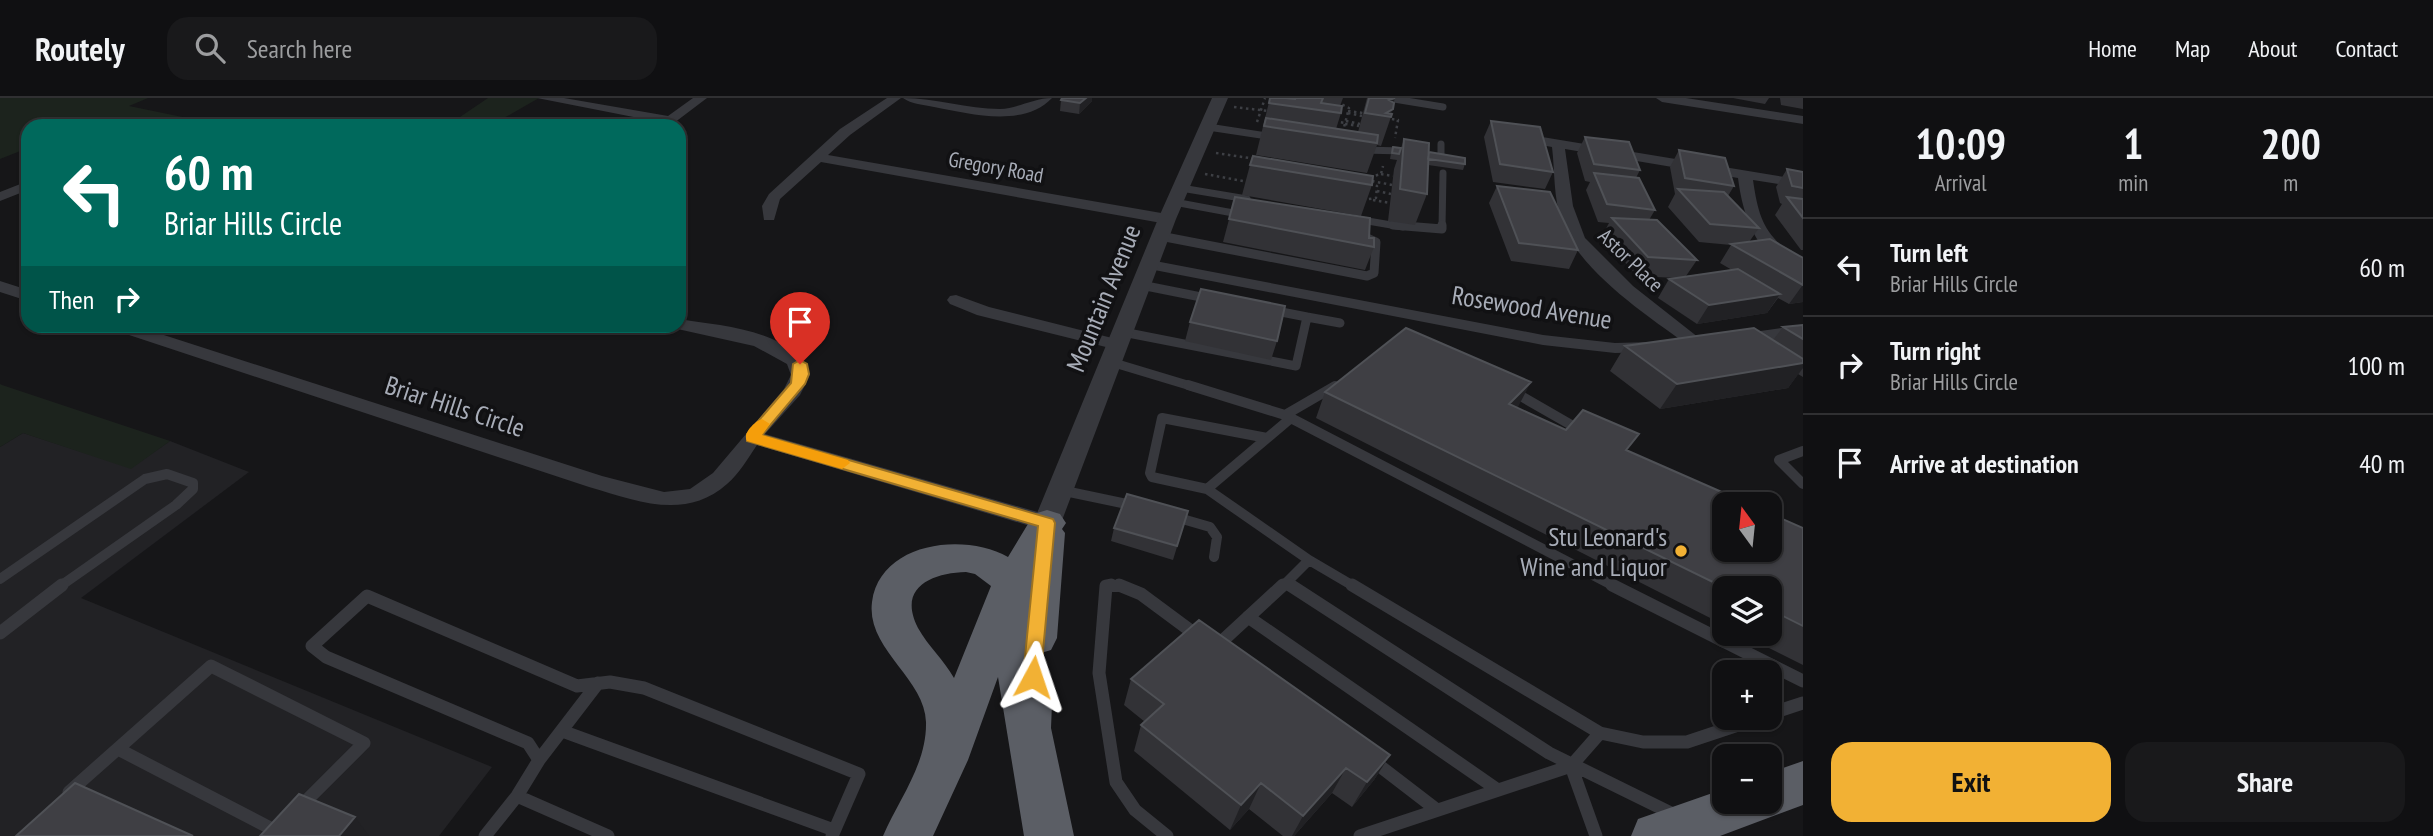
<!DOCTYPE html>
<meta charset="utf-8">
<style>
body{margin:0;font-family:"PT Sans Narrow",sans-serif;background:#19191b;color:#f1f3f6;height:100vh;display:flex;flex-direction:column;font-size:26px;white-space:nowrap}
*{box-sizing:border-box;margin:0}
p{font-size:23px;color:#9c9d9f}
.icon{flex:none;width:38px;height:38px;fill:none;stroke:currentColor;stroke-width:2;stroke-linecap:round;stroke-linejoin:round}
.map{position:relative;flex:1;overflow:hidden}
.side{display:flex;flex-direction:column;background:#101012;width:630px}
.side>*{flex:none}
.banner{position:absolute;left:21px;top:21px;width:665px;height:214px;border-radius:21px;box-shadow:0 2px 5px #0004,0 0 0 2px #303032;background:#00695c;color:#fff;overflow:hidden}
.needle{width:46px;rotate:345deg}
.tools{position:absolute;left:1712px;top:394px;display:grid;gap:14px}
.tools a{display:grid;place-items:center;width:70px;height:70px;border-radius:14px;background:#101012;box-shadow:0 2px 5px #0004,0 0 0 2px #303032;font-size:35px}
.pin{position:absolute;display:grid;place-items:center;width:60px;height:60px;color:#fff;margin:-72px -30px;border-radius:50% 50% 50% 0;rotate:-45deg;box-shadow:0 0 7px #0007}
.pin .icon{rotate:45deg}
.me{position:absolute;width:77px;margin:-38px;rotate:5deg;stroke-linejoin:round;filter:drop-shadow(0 0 5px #0008)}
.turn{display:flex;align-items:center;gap:24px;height:147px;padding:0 28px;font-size:32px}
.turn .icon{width:91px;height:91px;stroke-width:2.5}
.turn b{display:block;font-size:49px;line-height:60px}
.then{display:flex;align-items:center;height:66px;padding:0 28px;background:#0003;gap:14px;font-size:26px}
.eta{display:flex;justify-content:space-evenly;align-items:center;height:119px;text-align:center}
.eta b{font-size:42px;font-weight:700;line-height:49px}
.action{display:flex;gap:14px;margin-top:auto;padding:14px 28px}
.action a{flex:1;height:80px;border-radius:21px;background:#f2b134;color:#111;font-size:28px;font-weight:700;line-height:80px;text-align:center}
.action a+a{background:#19191b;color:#f1f3f6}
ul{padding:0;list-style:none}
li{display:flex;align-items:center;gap:21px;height:98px;padding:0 28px;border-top:2px solid #303032}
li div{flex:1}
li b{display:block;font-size:26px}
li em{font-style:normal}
header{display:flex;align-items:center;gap:42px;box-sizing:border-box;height:98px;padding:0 35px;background:#101012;border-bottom:2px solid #303032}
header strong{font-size:33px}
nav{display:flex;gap:38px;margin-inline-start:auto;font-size:24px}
.search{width:490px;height:63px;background:#19191b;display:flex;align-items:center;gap:18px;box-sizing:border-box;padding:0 24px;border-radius:21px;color:#9c9d9f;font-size:26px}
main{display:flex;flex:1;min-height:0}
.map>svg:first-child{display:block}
.built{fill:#222225}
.green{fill:#1c231d}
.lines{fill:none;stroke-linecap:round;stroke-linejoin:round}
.path{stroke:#3d3f44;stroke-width:2.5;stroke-dasharray:2.5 3.5;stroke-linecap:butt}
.service-far3{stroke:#37383d;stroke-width:7}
.service-far2{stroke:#37383d;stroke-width:9}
.service-far1{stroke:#37383d;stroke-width:10}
.service{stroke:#37383d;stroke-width:13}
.minor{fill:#37383d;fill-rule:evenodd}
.tertiary{fill:#37383d;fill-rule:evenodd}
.trunk{fill:#5b5e65;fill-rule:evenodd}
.wall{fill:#323236}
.shaded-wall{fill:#212124}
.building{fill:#3f3f44;stroke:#4f5156;stroke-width:2}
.route{fill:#f2b134;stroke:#9d7322;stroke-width:2}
.slow{fill:#f59e0b}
.poi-dot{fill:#f2b134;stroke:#111113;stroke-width:2.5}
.labels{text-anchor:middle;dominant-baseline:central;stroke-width:7;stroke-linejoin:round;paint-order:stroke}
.far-street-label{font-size:21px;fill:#a8adb8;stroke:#111113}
.street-label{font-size:26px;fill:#a8adb8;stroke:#111113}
.poi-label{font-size:26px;fill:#a8adb8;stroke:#111113;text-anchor:end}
</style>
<header>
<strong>Routely</strong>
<div class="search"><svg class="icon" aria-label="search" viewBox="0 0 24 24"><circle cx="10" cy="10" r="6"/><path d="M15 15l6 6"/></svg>Search here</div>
<nav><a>Home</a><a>Map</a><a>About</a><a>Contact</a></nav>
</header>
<main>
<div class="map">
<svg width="1803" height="738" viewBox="0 0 1803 738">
<rect width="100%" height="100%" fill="#161618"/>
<path class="built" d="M 23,335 L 131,370 L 170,343 L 249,374 L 81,500 L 492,669 L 439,738 L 0,738 L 0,349 Z"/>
<path class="green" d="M 0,0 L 148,0 L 129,8 L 226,28 L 28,28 L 28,50 L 0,61 Z
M 488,0 L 539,0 L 490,28 L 436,28 L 457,21 Z
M 0,286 L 2,287 L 170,343 L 131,371 L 23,335 L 0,349 Z"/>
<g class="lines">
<path class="path" d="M 1337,4 L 1349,10 L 1342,37
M 1234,9 L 1268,13
M 1348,13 L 1363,15
M 1348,15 L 1362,18
M 1386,20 L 1398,22 L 1395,40
M 1335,23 L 1345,25
M 1346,23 L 1360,26
M 1257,24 L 1265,0
M 1345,26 L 1359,28
M 1216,55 L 1256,61
M 1205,76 L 1248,84
M 1381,76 L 1393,78
M 1370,79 L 1381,76 L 1383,68
M 1372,83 L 1392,87
M 1377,93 L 1391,96
M 1363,102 L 1376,100 L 1377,88 L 1370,83
M 1373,102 L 1390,105"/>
<path class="service-far3" d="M 1388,0 L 1443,9
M 1208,29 L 1274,39
M 1363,52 L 1403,53
M 1432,58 L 1441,59 L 1441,46
M 1181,90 L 1247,101
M 1174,104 L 1244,117
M 1356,121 L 1403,129
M 1442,129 L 1443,75"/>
<path class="service-far2" d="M 1393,127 L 1442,131 L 1442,127
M 1160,138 L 1367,178 L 1374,175 L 1376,144 L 1363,138
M 1141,187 L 1211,201
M 1307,219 L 1340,225
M 1123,234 L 1296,268 L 1307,219 L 1271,212
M 1111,264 L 1194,289"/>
<path class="service-far1" d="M 1188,287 L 1285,317 L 1616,489
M 1512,293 L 1580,332
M 1285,317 L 1335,288
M 1291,320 L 1207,391 L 1309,462 L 1286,485 L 1292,489
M 1803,353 L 1779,362 L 1803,386
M 1207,391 L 1152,379 L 1150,375 L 1162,320 L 1267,340
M 1060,392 L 1136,408
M 1172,418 L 1210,429 L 1217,439 L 1214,459
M 1309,462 L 1355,489
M 0,481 L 145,381 L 167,376 L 193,385 L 193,391 L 176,407 L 59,489
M 1106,489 L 1126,489
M 1281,489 L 1286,485"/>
<path class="service" d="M 1111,487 L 1106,488 L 1099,575 L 1116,684 L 1135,712 L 1167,738
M 1119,487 L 1141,496 L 1199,539
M 1290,487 L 1549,655 L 1677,718
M 1352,487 L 1600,635 L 1643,644 L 1687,644 L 1759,620
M 1612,487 L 1803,583
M 1248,519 L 1498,692
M 0,535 L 62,487
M 1214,544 L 1219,546 L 1283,487
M 1769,616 L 1803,605
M 562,633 L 834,732
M 118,651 L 276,733 L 279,730
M 539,662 L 598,585
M 1372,662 L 1437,712
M 1571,668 L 1596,738
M 69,694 L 211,568 L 364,645 L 300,709
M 517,698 L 608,738
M 485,738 L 517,698 L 539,662 L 528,645 L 326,559 L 312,548 L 367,498 L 577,588 L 610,584 L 644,590 L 859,676 L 832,738
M 1360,738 L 1571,668 L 1600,635"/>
<path class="minor" d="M 537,0 L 564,0 L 668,18 L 693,0 L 707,0 L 670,28 L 656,28 L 659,24 Z
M 887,0 L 901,0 L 850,37 L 828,57 L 1167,116 L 1175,121 L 1167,126 L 821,64 L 780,101 L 774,122 L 764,122 L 762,108 L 769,96 L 840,31 Z
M 903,0 C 936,0 967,11 1000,11 C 1019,10 1034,0 1052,0 C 1024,30 970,16 934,9 C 924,7 911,6 903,0 Z
M 1656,0 L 1686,0 L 1803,18 L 1803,26 L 1662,4 Z
M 1518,35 L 1803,82 L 1803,90 L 1753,82 C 1759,124 1766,140 1803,163 L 1803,175 C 1758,164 1743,120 1738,80 L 1565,51 L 1573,108 L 1585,140 L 1633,188 L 1708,247 L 1699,252 L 1693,251 C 1650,219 1580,175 1562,124 C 1553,100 1555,73 1552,49 L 1513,42 L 1511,39 Z
M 28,83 L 28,92 L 0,103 L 0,94 Z
M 1150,162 L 1543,237 L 1615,245 L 1652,244 L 1661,249 L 1652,254 L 1615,255 L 1543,247 L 1144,170 L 1142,167 Z
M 0,183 L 28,192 L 28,203 L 0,194 Z
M 956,197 L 989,209 L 1124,243 L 1127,247 L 1118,252 L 977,217 L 950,206 L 947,202 L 950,198 Z
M 679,221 C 721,228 792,231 810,277 L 800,297 L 765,336 L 1055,419 L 1058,425 L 1055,431 L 1047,433 L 757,347 C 748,360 739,376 727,386 C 685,423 637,403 589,389 L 114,232 L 111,228 L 136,228 L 602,378 L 664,394 L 690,391 L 713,375 L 784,291 L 791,277 L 787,266 L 754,248 L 673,230 L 671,228 L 679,228 Z
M 1803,227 L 1803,237 L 1739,246 L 1730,241 L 1739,236 Z"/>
<path class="tertiary" d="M 1212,0 L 1228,0 L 1176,121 L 1061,425 L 1057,432 L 1047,435 L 1037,432 L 1033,425 L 1158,121 Z"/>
<path class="trunk" d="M 1047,412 L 1060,416 L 1066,425 L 1062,431 L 1065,435 L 1057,540 L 1051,552 L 1041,555 L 1043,592 L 1052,606 L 1051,630 L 1074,738 L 1024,738 L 998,579 L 968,662 L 933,738 L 883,738 C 899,701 927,666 926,624 C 925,580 866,551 872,504 C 880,444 964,434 1008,459 L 1034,416 ZM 966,474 L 975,476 L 991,488 L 954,580 C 944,562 928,548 918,530 C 897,489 932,475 966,474 Z
M 1803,663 L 1803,707 L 1720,738 L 1631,738 L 1638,721 L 1724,691 L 1724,704 L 1769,704 L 1769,675 Z"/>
</g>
<path class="wall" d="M 1062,0 L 1092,0 L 1092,3 L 1079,16 L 1060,13 L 1061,2 Z
M 1270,0 L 1343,0 L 1340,8 L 1341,15 L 1336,31 L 1358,34 L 1367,0 L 1395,0 L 1391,16 L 1392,16 L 1381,48 L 1377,47 L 1367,75 L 1256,57 Z
M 1733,0 L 1769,0 L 1765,6 Z
M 1780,0 L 1803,0 L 1803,11 L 1781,7 Z
M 1491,23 L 1553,74 L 1545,91 L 1493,84 L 1484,39 Z
M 1585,39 L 1640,72 L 1636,80 L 1655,112 L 1649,122 L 1697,162 L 1686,178 L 1732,172 L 1720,165 L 1731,147 L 1699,144 L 1668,109 L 1675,96 L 1670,69 L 1679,52 L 1734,88 L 1728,98 L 1759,130 L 1749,144 L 1803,160 L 1803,204 L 1789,206 L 1778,200 L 1767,215 L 1697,226 L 1658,200 L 1669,181 L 1676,180 L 1637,178 L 1602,138 L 1609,125 L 1598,124 L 1586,92 L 1590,84 L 1585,83 L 1577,55 Z
M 1404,41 L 1429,54 L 1465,66 L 1463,72 L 1428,67 L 1427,96 L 1415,127 L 1388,123 L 1394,71 L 1397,62 L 1390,61 L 1391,55 L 1393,49 L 1401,50 Z
M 1250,67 L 1372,87 L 1361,118 L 1242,97 Z
M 1787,71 L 1803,74 L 1803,152 L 1801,152 L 1775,117 L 1782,106 L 1780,105 L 1776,89 Z
M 1497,88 L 1578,152 L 1569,171 L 1511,163 L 1489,105 Z
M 1235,99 L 1369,140 L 1374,149 L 1365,172 L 1223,144 Z
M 1190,224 L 1277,243 L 1271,262 L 1185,243 Z
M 1803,227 L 1803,279 L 1798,276 L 1788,290 L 1660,311 L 1610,273 L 1625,248 L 1773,242 L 1783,229 Z
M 1325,294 L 1566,332 L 1628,353 L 1803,430 L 1803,567 L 1741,536 L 1769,536 L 1769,490 L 1724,490 L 1724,527 L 1316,320 Z
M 1188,413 L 1173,462 L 1111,443 L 1114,430 Z
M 1131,581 L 1390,657 L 1374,682 L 1352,709 L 1332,695 L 1294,738 L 1283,738 L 1249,711 L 1230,732 L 1134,653 L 1141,627 L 1145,624 L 1124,607 Z"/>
<path class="shaded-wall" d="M 1086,0 L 1092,0 L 1092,3 L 1079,16 L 1080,5 Z
M 1395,0 L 1391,12 L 1393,11 L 1390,19 L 1383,18 L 1389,2 Z
M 1803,187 L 1803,204 L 1789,206 L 1802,188 Z
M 1780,196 L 1767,215 L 1697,226 L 1709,207 Z
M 1803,265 L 1803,270 L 1788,290 L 1660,311 L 1677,286 Z
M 1531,284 L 1518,309 L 1495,332 L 1509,306 Z
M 1390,657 L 1374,682 L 1352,709 L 1367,684 Z
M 1346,670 L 1332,695 L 1294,738 L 1292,738 L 1303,718 Z
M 1261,685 L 1249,711 L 1230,732 L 1241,707 Z
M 355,719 L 369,738 L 339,738 Z"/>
<path class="building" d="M 1062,0 L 1086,0 L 1080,5 L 1061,2 Z
M 1270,0 L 1285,0 L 1295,1 L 1295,0 L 1323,0 L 1321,5 L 1342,8 L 1341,15 L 1269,5 Z
M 1369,0 L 1395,0 L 1389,2 L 1394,5 L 1393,11 L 1386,15 L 1392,16 L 1391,19 L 1365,15 Z
M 1266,20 L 1378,37 L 1377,45 L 1264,28 Z
M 1491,23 L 1540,29 L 1553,74 L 1500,66 Z
M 1585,39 L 1629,44 L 1640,72 L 1594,66 Z
M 1404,41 L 1429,45 L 1427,96 L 1400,91 Z
M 1393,49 L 1401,50 L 1399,56 L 1392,55 Z
M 1679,52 L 1725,60 L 1734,88 L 1685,80 Z
M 1429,54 L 1465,60 L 1465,66 L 1428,61 Z
M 1253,58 L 1373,78 L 1372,87 L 1250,67 Z
M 1787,71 L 1803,74 L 1803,90 L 1792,88 Z
M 1594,75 L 1639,80 L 1655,112 L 1607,106 Z
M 1497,88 L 1550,94 L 1578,152 L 1519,145 Z
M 1678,91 L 1724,94 L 1759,130 L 1710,126 Z
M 1235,99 L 1370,120 L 1369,140 L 1374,140 L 1374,149 L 1229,121 Z
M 1787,99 L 1803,101 L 1803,120 Z
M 1612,120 L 1657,122 L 1697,162 L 1648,159 Z
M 1770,141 L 1803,160 L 1803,187 L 1731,146 Z
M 1738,171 L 1780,196 L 1709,207 L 1669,181 Z
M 1201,191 L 1285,208 L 1277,243 L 1190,224 Z
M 1803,227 L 1803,241 L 1783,229 Z
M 1406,230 L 1531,284 L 1509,306 L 1566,332 L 1583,312 L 1639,336 L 1626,352 L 1749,406 L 1724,406 L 1724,452 L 1769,452 L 1769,415 L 1803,430 L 1803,528 L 1769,511 L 1769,490 L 1725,490 L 1325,294 Z
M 1754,230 L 1803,261 L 1803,265 L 1677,286 L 1625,248 Z
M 1127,396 L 1188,413 L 1177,448 L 1114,430 Z
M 1199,522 L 1390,657 L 1367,684 L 1346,670 L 1303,718 L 1261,685 L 1241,707 L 1141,627 L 1164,606 L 1131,581 Z
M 75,685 L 193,738 L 16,738 Z
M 299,696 L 355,719 L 339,738 L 260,738 Z"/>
<path class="route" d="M 800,262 L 807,266 L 809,276 L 805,286 L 762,337 L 1053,421 L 1055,425 L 1040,585 L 1026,585 L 1023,579 L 1038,428 L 747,343 L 747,336 L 791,285 L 793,266 Z"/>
<path class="slow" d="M 762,321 L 770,326 L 762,337 L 848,362 L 850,365 L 842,371 L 747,343 C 742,336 755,323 762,321 Z"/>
<circle class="poi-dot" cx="1681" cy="453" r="7"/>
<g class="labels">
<g class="far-street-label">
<text transform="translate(996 69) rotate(10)">Gregory Road</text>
<text transform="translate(1631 162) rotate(44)">Astor Place</text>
</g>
<g class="street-label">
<text transform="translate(1103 200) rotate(-68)">Mountain Avenue</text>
<text transform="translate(1532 209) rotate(9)">Rosewood Avenue</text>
<text transform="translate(455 308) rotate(18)">Briar Hills Circle</text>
</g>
<g class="poi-label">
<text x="1667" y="438">Stu Leonard's<tspan x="1667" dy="30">Wine and Liquor</tspan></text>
</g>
</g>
</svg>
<div class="tools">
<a><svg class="needle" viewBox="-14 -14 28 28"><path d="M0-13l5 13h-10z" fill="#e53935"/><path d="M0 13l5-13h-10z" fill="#9c9d9f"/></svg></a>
<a><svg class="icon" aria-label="layers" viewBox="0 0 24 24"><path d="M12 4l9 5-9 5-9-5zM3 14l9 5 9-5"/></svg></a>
<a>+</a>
<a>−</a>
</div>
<div class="pin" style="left:800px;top:266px;background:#d93025"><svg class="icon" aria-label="arrive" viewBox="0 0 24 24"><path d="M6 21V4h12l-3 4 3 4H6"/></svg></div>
<svg class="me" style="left:1033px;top:579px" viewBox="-20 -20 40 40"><path d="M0-17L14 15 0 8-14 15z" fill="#f2b134" stroke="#fff" stroke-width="4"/></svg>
<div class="banner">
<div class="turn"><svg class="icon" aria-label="left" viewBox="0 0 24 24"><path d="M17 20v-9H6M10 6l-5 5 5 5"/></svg><div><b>60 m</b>Briar Hills Circle</div></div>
<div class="then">Then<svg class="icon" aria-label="right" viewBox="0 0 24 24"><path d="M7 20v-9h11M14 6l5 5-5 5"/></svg></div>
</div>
</div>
<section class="side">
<div class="eta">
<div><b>10:09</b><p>Arrival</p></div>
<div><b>1</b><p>min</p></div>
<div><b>200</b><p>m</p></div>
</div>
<ul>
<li><svg class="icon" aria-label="left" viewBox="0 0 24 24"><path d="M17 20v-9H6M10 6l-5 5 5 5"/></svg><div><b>Turn left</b><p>Briar Hills Circle</p></div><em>60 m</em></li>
<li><svg class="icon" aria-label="right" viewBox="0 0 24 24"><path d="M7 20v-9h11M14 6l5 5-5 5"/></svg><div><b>Turn right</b><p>Briar Hills Circle</p></div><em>100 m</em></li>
<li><svg class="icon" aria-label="arrive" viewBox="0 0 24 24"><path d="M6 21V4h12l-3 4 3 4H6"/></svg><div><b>Arrive at destination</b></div><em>40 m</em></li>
</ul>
<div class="action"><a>Exit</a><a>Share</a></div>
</section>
</main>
